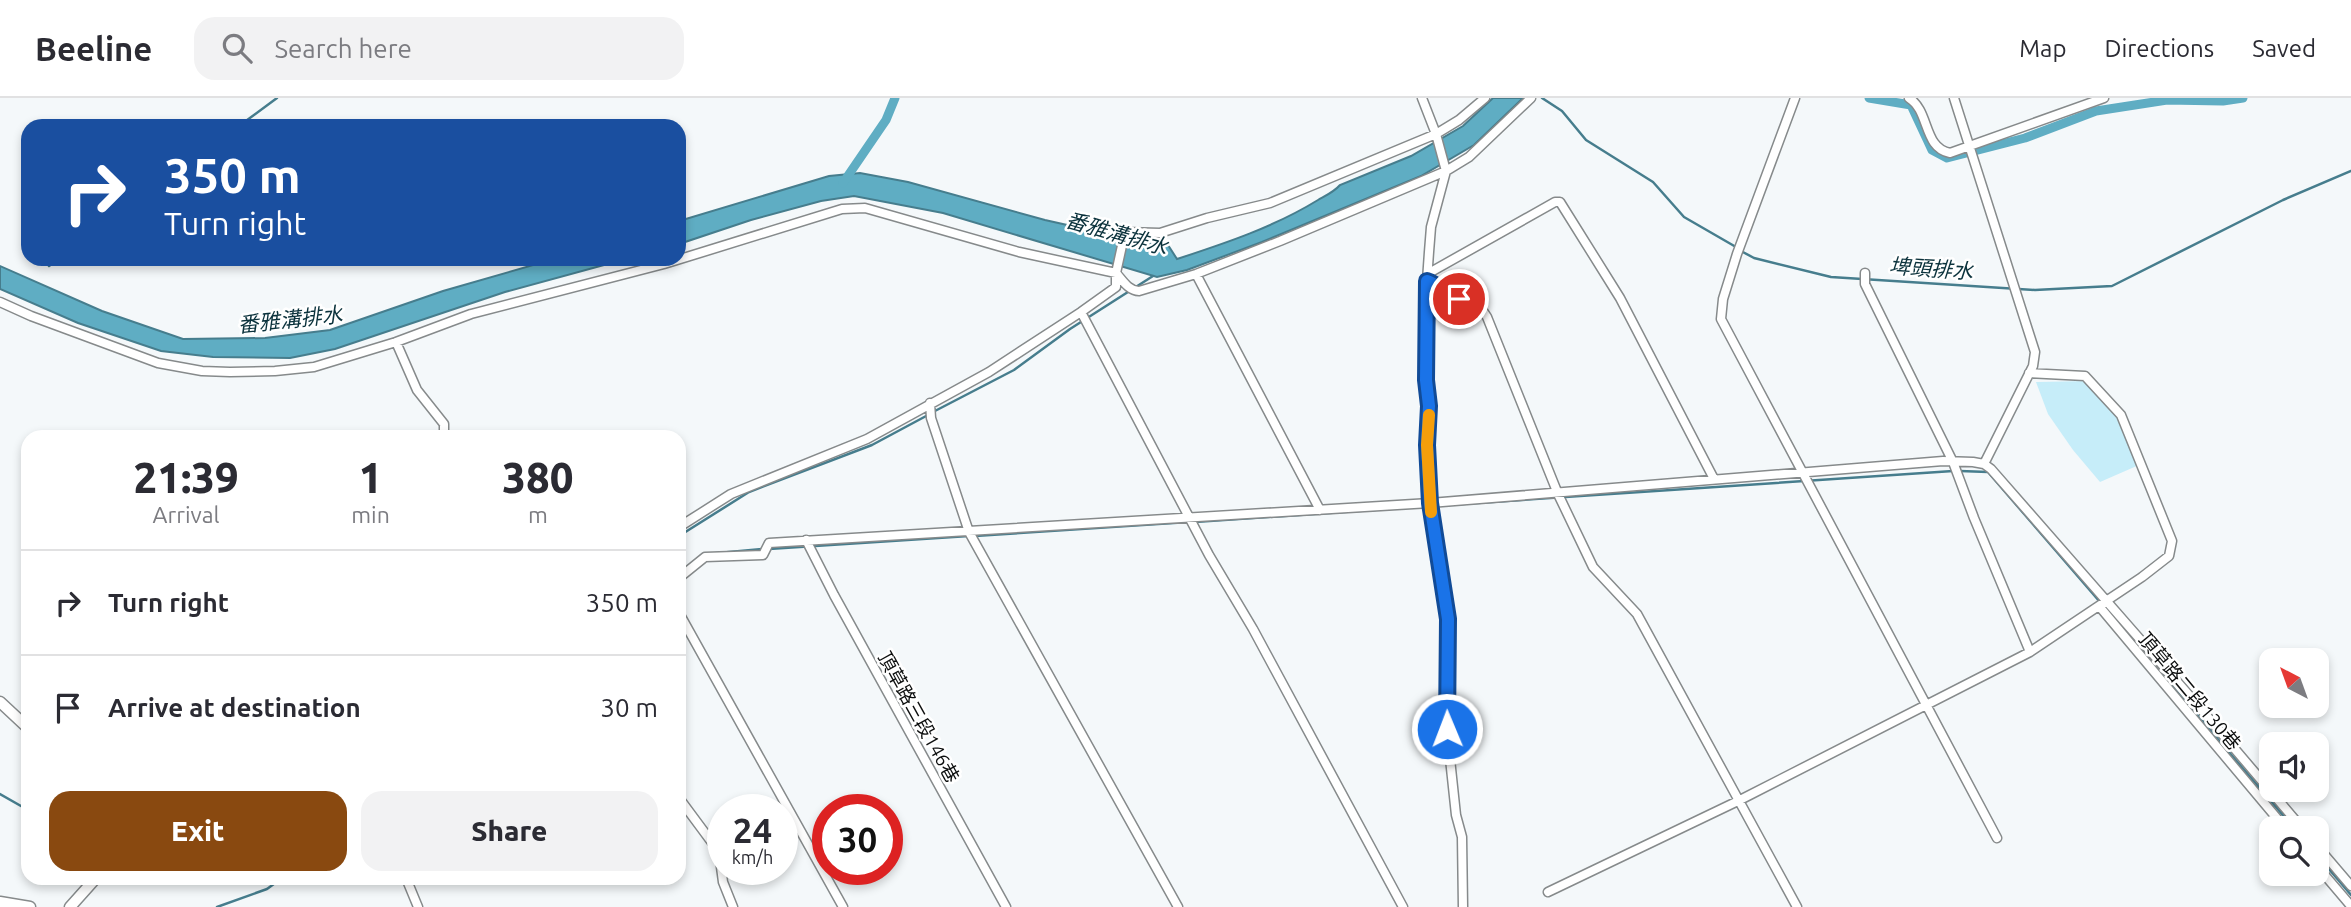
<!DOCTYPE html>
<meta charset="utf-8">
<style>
body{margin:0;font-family:Ubuntu,"Noto Sans TC",sans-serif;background:#f2f2f3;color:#2b2b33;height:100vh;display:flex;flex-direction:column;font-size:26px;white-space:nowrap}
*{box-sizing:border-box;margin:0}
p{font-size:23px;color:#7c7c81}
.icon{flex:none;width:38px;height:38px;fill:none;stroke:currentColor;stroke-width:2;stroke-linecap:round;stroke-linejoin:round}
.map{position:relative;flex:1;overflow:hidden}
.sheet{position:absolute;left:21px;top:332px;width:665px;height:455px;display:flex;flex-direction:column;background:#fff;border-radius:21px;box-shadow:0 4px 10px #0003}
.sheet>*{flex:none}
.guide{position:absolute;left:21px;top:21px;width:665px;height:147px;border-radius:21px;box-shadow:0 4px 10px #0003;background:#1a4fa0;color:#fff;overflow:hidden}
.needle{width:46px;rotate:319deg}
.tools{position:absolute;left:2259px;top:550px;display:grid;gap:14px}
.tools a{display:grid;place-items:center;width:70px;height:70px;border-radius:14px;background:#fff;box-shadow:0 4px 10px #0003;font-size:35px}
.speed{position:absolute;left:707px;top:696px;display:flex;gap:14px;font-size:35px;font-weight:700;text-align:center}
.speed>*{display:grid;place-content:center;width:91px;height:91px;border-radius:50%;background:#fff;box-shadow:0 4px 10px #0003;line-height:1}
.speed small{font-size:18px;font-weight:400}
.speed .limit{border:10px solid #d22;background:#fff;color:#111}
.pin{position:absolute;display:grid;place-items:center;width:60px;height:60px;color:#fff;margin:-30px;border:4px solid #fff;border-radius:50%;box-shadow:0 2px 7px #0007}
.me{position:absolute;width:77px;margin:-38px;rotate:359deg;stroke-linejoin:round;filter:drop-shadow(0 0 5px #0008)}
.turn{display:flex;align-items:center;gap:24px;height:147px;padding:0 28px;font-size:32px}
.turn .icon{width:91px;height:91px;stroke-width:2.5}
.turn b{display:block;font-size:49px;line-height:60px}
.eta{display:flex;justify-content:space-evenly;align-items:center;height:119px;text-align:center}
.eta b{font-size:42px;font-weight:800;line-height:49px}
.action{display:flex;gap:14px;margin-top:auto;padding:14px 28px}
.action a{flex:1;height:80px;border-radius:21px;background:#894910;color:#fff;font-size:28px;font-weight:800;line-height:80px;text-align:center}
.action a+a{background:#f2f2f3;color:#2b2b33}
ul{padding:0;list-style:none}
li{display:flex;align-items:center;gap:21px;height:105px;padding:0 28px;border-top:2px solid #e1e1e2}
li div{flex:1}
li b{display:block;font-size:26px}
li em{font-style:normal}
header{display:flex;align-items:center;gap:42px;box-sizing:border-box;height:98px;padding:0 35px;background:#fff;border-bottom:2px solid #e1e1e2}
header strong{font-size:33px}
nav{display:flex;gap:38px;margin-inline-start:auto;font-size:24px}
.search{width:490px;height:63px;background:#f2f2f3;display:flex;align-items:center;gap:18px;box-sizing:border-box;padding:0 24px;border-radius:21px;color:#7c7c81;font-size:26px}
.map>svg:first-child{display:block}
.green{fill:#c6edf9}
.water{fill:#5fadc3;stroke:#467d8d;stroke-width:2}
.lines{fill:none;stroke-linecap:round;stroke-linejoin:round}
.stream{stroke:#467d8d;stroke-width:2.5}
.canal{stroke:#5fadc3;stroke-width:9}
.minor-casing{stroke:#868a8b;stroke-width:11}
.tertiary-casing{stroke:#868a8b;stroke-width:13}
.minor{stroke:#fff;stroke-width:8}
.tertiary{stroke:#fff;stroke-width:10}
.route-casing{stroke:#114b97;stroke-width:18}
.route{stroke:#1a73e8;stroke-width:12}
.slow{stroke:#f59e0b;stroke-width:12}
.labels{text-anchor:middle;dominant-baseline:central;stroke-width:5;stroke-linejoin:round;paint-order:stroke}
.street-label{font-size:19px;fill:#0c0e0e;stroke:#fff}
.water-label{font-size:21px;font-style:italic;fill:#0b323c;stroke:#fff}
</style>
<header>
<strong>Beeline</strong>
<div class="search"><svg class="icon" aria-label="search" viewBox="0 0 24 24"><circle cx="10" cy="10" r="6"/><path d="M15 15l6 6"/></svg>Search here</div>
<nav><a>Map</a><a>Directions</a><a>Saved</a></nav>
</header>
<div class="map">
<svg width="2351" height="809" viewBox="0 0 2351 809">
<rect width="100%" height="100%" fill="#f4f8fa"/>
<path class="green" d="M 2088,283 L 2112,309 L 2139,367 L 2100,384 L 2073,352 L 2048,316 L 2036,284 Z"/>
<path class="water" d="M 1493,0 L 1523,0 L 1474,47 L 1421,78 L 1262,144 L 1187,172 L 1157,179 L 943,115 L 854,98 L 821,103 L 751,122 L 679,146 L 679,123 L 829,78 L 860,75 L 908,84 L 1045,122 L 1156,147 L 1168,147 L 1177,161 C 1226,145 1274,129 1318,102 C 1325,98 1334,94 1340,87 L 1411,58 L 1463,28 Z
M 554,161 L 626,161 L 505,194 L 335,251 L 290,260 L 213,259 L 161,253 L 78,225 L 0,191 L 0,168 L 102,213 L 183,241 L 265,240 L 330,232 L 443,193 Z"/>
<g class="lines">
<path class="stream" d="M 1542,0 L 1562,13 L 1586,42 L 1653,84 L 1684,119 L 1736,149
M 239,28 L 277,0
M 1741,153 L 1754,160 L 1831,179 L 2035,192 L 2112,188 L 2283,102 L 2351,73
M 49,168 L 58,161
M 933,314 L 1014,272 L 1070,231 L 1153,178
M 1960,373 L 1988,374 L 2100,504
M 1195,424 L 1953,373
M 679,438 L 749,394 L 872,347 L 928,317
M 975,438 L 1189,424
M 769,451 L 969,438
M 707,456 L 762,451
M 2132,541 L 2294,730
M 0,696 L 28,712
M 2317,757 L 2351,797
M 217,809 L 267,791 L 282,780"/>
<path class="canal" d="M 1869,0 L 1911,7 L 1932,52 L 1947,60 L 2025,40 L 2096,13 L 2167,2 L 2223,3 L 2243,0
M 843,85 L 886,22 L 895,0"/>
<g class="minor-casing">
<path id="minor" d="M 1422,0 L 1436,36 L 1446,73 L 1431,129 L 1429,154 L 1425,211 L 1426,282 L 1429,308 L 1427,347 L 1430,405 L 1448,521 L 1445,614 L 1456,717 L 1462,739 L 1463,809
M 1795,0 L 1737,156 L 1723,201 L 1721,221 L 1997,740
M 1909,0 C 1930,13 1923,50 1950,55 L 2104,0
M 1954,0 L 2035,254 L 2033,268 L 1984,366
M 1429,175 L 1555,104 L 1560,104 L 1620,200 L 1714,381
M 1865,175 L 1865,186 L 1953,364 L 1974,420 L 2030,554
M 1196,176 L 1320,412
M 1427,183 L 1436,186 L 1451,200 L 1479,207 L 1487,219 L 1558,396 L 1593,469 L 1637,516 L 1797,809
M 0,204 L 31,218 L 158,265 L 202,273 L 230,274 L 275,273 L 314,269 L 396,244 L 471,216 L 664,166 L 842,111 L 865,110 L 1019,154 L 1116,175 C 1123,183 1129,193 1139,193 L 1196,176 L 1280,143 L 1446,73 L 1469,59 L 1531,0
M 1081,214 L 1209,457 L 1253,531 L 1403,809
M 396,244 L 417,292 L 444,326 L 444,333 L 439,340
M 930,305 L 931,320 L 969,434 L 1178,809
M 679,429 L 731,396 L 867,341 L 989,274 L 1081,214 L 1116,189 L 1116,175 L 1125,134 L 1160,135 L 1207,120 L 1270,105 L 1436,36 L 1459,22 L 1485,0
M 806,442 L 834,497 L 1006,809
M 679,480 L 705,459 L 763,457 L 769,445 L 1430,405 L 1943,363 L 1973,364 L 1984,366 L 1991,371 L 2194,603 L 2302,730
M 2099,508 L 2285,730
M 679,515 L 843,809
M 679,700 L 719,754 L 723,784 L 733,809
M 2317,748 L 2351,788
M 2317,768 L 2351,808
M 406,780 L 418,809
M 1548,794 L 1738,703 L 2030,554 L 2142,479 L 2169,458 L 2172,443 L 2121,317 L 2085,278 L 2029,275"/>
</g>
<g class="tertiary-casing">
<path id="tertiary" d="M 0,604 L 28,630
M 0,804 L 30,809
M 70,809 L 96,780"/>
</g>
<use href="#minor" class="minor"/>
<use href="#tertiary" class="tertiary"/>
</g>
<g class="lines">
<g class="route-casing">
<path id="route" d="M 1447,631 L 1448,521 L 1430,405 L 1427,347 L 1429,308 L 1426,282 L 1427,183 C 1440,187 1446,199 1459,201"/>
</g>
<use href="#route" class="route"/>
<path class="slow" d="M 1429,317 L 1427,347 L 1431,414"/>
</g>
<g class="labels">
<g class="street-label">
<text transform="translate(2190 593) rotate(50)">頂草路二段130巷</text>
<text transform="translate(919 619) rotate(61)">頂草路三段146巷</text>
</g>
<g class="water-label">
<text transform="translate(1117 135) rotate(16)">番雅溝排水</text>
<text transform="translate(1931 170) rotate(4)">埤頭排水</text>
<text transform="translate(290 221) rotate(-6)">番雅溝排水</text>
</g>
</g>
</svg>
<div class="tools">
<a><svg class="needle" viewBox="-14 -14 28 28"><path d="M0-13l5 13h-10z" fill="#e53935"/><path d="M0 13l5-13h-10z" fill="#7c7c81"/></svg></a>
<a><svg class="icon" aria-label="sound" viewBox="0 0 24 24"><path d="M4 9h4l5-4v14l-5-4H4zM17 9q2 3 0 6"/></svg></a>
<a><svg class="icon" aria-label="search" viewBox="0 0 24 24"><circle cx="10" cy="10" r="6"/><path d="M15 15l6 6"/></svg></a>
</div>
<div class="speed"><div>24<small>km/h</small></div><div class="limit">30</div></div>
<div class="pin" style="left:1459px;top:201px;background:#d93025"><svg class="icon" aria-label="arrive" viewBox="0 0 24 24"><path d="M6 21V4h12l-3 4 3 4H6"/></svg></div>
<svg class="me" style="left:1447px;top:631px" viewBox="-20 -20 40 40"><circle r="17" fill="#1a73e8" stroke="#fff" stroke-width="3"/><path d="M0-11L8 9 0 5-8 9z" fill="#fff"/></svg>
<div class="guide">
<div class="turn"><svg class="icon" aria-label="right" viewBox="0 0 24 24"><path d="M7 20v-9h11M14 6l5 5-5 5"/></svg><div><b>350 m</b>Turn right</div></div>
</div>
<section class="sheet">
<div class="eta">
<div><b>21:39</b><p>Arrival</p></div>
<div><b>1</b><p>min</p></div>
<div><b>380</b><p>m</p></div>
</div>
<ul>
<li><svg class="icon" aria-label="right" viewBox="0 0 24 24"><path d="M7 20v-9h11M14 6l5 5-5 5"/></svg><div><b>Turn right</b></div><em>350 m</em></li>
<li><svg class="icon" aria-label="arrive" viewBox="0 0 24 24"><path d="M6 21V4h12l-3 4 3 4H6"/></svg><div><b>Arrive at destination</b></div><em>30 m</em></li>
</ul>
<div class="action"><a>Exit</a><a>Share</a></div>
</section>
</div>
